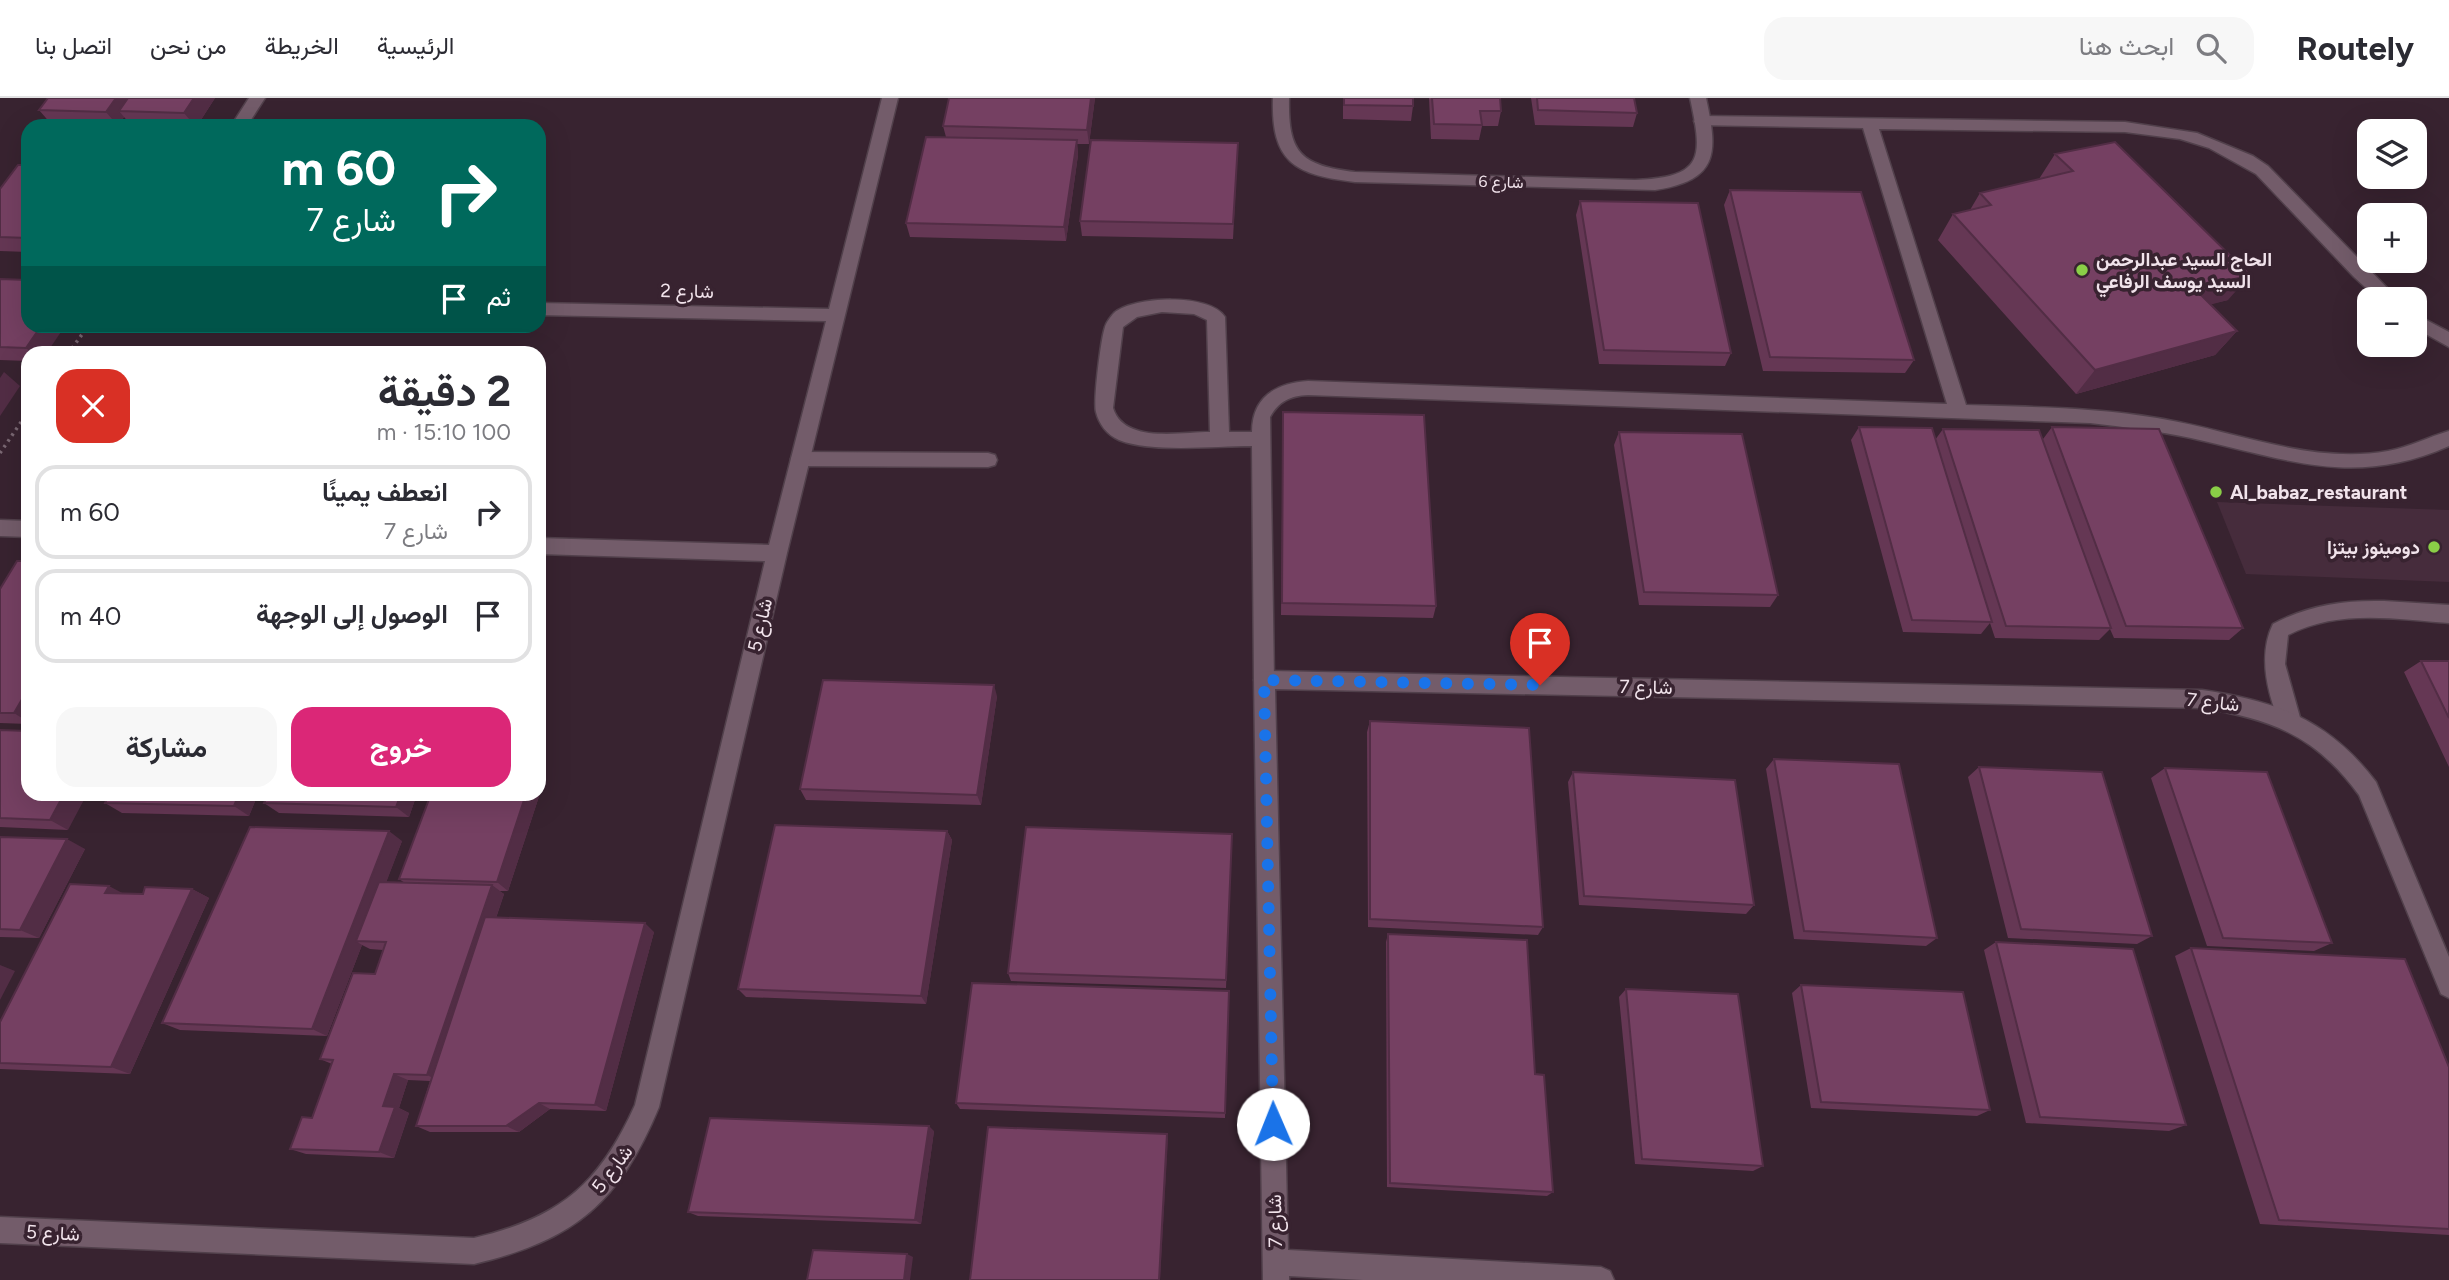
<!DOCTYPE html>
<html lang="ar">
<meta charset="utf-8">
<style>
body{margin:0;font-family:Figtree,Vazirmatn,sans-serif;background:#f7f7f7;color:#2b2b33;direction:rtl;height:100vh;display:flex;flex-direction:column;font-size:26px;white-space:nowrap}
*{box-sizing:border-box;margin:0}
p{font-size:23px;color:#7c7c81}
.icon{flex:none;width:38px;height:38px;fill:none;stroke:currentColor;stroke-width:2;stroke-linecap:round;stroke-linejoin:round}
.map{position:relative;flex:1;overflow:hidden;direction:ltr}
.details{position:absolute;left:21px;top:248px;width:525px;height:455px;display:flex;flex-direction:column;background:#fff;border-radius:21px;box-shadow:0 7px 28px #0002;direction:rtl}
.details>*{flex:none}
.top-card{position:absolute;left:21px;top:21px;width:525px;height:214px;border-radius:21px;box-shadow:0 7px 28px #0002;direction:rtl;background:#00695c;color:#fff;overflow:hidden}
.tools{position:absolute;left:2357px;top:21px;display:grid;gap:14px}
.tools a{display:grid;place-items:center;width:70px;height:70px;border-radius:14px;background:#fff;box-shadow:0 7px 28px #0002;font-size:35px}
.pin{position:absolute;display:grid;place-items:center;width:60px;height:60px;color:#fff;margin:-72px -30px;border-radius:50% 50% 50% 0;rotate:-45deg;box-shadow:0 0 7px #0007}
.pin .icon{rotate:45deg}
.me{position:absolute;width:77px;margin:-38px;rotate:359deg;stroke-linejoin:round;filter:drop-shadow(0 0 5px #0008)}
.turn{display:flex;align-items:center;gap:24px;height:147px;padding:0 35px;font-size:32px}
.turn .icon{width:91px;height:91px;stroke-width:2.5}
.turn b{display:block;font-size:49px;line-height:60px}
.then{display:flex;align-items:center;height:66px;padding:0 35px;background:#0003;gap:14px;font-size:26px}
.round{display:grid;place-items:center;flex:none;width:74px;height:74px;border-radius:21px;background:#f7f7f7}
.head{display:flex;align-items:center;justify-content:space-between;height:119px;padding:0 35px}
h1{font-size:42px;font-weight:700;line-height:52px}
.cta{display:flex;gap:14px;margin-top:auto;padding:14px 35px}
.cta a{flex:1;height:80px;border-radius:21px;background:#db2777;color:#fff;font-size:28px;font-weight:700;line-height:80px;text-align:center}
.cta a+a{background:#f7f7f7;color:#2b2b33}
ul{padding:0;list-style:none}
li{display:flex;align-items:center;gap:21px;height:94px;margin:0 14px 10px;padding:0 21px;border:4px solid #e1e1e2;border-radius:21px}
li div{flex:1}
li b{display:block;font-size:26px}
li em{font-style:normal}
header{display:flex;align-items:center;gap:42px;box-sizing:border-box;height:98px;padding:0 35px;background:#fff;border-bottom:2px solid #e1e1e2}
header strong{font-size:33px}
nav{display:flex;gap:38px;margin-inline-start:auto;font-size:24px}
.search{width:490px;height:63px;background:#f7f7f7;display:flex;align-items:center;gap:18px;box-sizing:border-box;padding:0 24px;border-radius:21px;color:#7c7c81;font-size:26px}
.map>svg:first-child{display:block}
.built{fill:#462c3c}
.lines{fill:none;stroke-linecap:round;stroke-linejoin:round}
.service-casing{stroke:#51404b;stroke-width:3}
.minor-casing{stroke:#51404b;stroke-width:3}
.path{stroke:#7a6873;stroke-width:3.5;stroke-dasharray:2.5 4.5;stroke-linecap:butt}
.service{fill:#735c6a;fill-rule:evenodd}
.minor{fill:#735c6a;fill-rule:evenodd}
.wall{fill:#653754}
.shaded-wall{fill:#522d45}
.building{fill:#754062;stroke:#522d45;stroke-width:2}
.route{stroke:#1a73e8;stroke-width:12;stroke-dasharray:0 21.6}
.poi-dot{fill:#8ace47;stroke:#382330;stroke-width:2.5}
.labels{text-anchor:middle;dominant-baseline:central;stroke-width:7;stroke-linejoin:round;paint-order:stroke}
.far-street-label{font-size:16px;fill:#f1e3eb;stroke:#382330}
.poi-label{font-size:19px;font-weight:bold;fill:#f1e3eb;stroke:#382330;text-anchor:start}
.street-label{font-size:19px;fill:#f1e3eb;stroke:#382330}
</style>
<header>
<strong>Routely</strong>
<div class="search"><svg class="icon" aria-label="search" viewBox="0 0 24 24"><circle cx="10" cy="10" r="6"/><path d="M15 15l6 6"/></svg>ابحث هنا</div>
<nav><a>الرئيسية</a><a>الخريطة</a><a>من نحن</a><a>اتصل بنا</a></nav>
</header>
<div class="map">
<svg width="2449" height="1182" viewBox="0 0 2449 1182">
<rect width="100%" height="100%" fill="#382330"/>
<path class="built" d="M 2217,404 L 2449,412 L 2449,484 L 2246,476 Z"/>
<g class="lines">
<g class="service-casing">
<path id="service" d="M 1702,18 L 2125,24 L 2197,35 L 2253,58 L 2268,68 L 2398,201 L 2378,201 L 2354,179 L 2256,76 L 2209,50 L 2180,41 L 2125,34 L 1879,31 L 1966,307 C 2030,309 2094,309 2157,320 C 2233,332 2311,367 2388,353 C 2410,349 2428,339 2449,333 L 2449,348 C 2354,390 2286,361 2191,340 C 2158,333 2124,329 2090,325 L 1308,297 C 1290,298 1279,303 1270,319 L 1274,582 L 1271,588 L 1264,591 L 1257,588 L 1254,582 L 1252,348 C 1215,348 1151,355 1119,342 C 1107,337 1099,326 1096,314 C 1093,303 1101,240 1105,229 C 1106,225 1111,218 1114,215 C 1134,198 1210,195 1225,219 L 1229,334 L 1252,334 C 1252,299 1276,285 1308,283 L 1947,306 L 1863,30 L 1696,27 L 1694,23 ZM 1162,214 L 1194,216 L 1207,222 L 1210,334 C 1181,334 1124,346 1113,310 L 1123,229 L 1137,219 Z
M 2415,216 L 2449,234 L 2449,249 L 2415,230 Z
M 800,354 L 988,355 L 995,357 L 997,362 L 995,367 L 988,369 L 800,368 L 793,366 L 791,361 L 793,356 Z
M 2384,503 L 2449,507 L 2449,525 C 2395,521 2338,511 2288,537 L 2285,566 L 2301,623 L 2298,630 L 2290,632 L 2282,630 C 2268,598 2257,559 2273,526 C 2309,507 2344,502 2384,503 Z"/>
</g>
<g class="minor-casing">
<path id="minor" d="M 249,0 L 265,0 L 247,28 L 231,28 Z
M 882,0 L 898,0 L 787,455 L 659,1009 C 619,1105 575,1142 474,1166 L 0,1145 L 0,1119 L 474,1140 C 559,1120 599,1087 635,1007 L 765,463 L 539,456 L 539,440 L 769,447 L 826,223 L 539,217 L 539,205 L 829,211 Z
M 1273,0 L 1289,0 C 1288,55 1300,67 1355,74 L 1635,82 C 1704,79 1703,60 1690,0 L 1706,0 C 1718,55 1719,82 1655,92 L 1355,84 C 1294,77 1271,64 1273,0 Z
M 0,422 L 28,423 L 28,439 L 0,438 Z
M 1264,573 L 2202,592 C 2277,603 2329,622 2376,684 L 2449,859 L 2449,900 L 2441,896 L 2359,697 C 2316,638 2272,621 2202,610 L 1275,591 L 1288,1152 L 1601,1169 L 1610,1173 L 1614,1182 L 1363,1182 L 1289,1178 L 1289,1182 L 1263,1182 L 1254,582 L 1257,576 Z"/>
</g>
<path class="path" d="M 68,256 L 88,228
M 0,355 L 28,314"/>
<use href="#service" class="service"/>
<use href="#minor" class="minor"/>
</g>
<path class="wall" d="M 48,0 L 215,0 L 197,28 L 131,27 L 124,19 L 118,28 L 52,27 L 39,12 Z
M 949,0 L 1095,0 L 1089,46 L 1077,46 L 1078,57 L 1066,143 L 910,139 L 906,125 L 946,39 L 943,28 Z
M 1343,0 L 1413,0 L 1413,8 L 1411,23 L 1343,21 Z
M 1429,0 L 1500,0 L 1501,13 L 1498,28 L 1482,28 L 1479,42 L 1431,41 Z
M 1531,0 L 1634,0 L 1637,15 L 1633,29 L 1535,27 Z
M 1238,45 L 1233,141 L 1082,138 L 1080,123 Z
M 2055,56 L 2228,202 L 2210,206 L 2237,233 L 2215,257 L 2076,296 L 1938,142 L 1953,116 L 1970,112 L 1980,95 L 2039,81 Z
M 28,60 L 28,154 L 0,153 L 0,91 Z
M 1730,92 L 1914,262 L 1905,275 L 1763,273 L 1724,107 Z
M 1580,103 L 1731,255 L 1725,268 L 1599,266 L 1576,117 Z
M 0,181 L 46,256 L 28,256 L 28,263 L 0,262 Z
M 1283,314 L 1436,508 L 1433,520 L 1281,517 Z
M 1859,329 L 1935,342 L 1943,331 L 2043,341 L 2052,329 L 2243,530 L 2229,542 L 2114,540 L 2110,531 L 2099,542 L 1995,540 L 1990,525 L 1981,536 L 1903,534 L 1851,342 Z
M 1619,334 L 1778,497 L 1770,509 L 1639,507 L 1614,347 Z
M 28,463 L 28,626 L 0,625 L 0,491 Z
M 2421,563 L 2449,563 L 2449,669 L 2404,574 Z
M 997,598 L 981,707 L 806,702 L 800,691 Z
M 1370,623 L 1543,829 L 1538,837 L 1368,829 L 1367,634 Z
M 0,632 L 68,732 L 0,729 Z
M 1774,661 L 1937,840 L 1926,848 L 1794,841 L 1766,671 Z
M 1979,669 L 2152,838 L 2137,846 L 2008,840 L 1968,679 Z
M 2165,670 L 2332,845 L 2314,853 L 2207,848 L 2151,680 Z
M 1573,674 L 1754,807 L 1746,816 L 1579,807 L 1568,684 Z
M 546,677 L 508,793 L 499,793 L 504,796 L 496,820 L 654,834 L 606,1013 L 550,1011 L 519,1034 L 430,1034 L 416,1028 L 430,983 L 408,982 L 399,1010 L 409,1015 L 394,1060 L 306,1056 L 290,1051 L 312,1020 L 332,966 L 320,961 L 375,876 L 383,852 L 370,851 L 362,847 L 327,938 L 180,932 L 162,925 L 402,743 L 386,784 L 405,785 L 399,781 Z
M 109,696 L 258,696 L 249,718 L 122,715 L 105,705 Z
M 417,696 L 409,719 L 279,715 L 264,705 Z
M 947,733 L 952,742 L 926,906 L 746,899 L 738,891 Z
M 1232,736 L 1226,890 L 1011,883 L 1008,875 Z
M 0,739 L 85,751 L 39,840 L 0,839 Z
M 192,791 L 209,800 L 130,976 L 0,971 L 0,924 L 125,796 L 143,796 Z
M 1388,836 L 1535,976 L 1553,1094 L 1547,1098 L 1387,1089 L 1386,844 Z
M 1996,844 L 2186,1027 L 2169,1033 L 2026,1025 L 1984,852 Z
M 2191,850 L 2449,969 L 2449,1137 L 2260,1126 L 2175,858 Z
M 1801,887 L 1990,1012 L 1977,1018 L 1811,1010 L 1792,895 Z
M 1626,891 L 1763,1068 L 1753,1073 L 1635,1066 L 1619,899 Z
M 1229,893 L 1225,1020 L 960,1011 L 956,1005 Z
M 934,1033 L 921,1126 L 698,1118 L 688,1114 Z"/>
<path class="shaded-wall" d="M 116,0 L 138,0 L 119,13 L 124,19 L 118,28 L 106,14 Z
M 194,0 L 215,0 L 197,28 L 195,28 L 184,15 Z
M 1091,0 L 1095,0 L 1089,46 L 1087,32 Z
M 1077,42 L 1078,57 L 1066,143 L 1064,129 Z
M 2250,177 L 2228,202 L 2175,216 L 2195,191 Z
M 41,228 L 65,228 L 46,256 L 33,256 L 26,250 Z
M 2237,233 L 2215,257 L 2076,296 L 2095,272 Z
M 4,274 L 20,288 L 0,318 L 0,280 Z
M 994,587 L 997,598 L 981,707 L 977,697 Z
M 28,591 L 28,624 L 14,615 Z
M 539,670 L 546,677 L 508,793 L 497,784 L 526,696 L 539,696 Z
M 64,696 L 87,696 L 68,732 L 50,722 Z
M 239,696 L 258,696 L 249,718 L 234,708 Z
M 401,696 L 417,696 L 409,719 L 396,709 Z
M 389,733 L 402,743 L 364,843 L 356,843 L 362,847 L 327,938 L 312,931 Z
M 947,733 L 952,742 L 926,906 L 921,898 Z
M 67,741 L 85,751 L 39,840 L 20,832 Z
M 492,787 L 504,796 L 441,984 L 427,977 Z
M 109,788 L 126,797 L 105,795 Z
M 192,791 L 209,800 L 130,976 L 111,969 Z
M 645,825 L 654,834 L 606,1013 L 595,1007 Z
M 0,867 L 15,873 L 0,902 Z
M 394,976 L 408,982 L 399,1010 L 409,1015 L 394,1060 L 379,1054 L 383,1008 Z
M 539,1005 L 550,1011 L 519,1034 L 506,1028 Z
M 929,1028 L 934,1033 L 921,1126 L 915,1122 Z
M 1167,1036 L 1168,1041 L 1160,1182 L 1159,1182 Z
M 907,1156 L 913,1159 L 910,1182 L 904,1182 Z"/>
<path class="building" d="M 48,0 L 116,0 L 106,14 L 39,12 Z
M 128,0 L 194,0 L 184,15 L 119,13 Z
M 949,0 L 1091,0 L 1087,32 L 943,28 Z
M 1344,0 L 1413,0 L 1413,8 L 1344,7 Z
M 1432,0 L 1500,0 L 1501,13 L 1480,13 L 1482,27 L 1434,26 Z
M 1537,0 L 1634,0 L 1637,15 L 1538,12 Z
M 926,39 L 1077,42 L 1064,129 L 906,125 Z
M 1091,42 L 1238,45 L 1233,126 L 1080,123 Z
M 2115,44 L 2250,177 L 2195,191 L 2237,233 L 2095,272 L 1953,116 L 1991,107 L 1980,95 L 2073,73 L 2055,56 Z
M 28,60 L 28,140 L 0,139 L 0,91 L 18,67 L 23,67 Z
M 1730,92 L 1861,94 L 1914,262 L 1770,259 Z
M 1580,103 L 1698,105 L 1731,255 L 1604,252 Z
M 0,181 L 28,182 L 28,228 L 41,228 L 26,250 L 0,249 Z
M 1283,314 L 1424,317 L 1436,508 L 1282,505 Z
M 1859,329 L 1932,330 L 1992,524 L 1912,522 Z
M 2052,329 L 2159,331 L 2243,530 L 2126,528 Z
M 1943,331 L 2039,332 L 2111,530 L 2006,528 Z
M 1619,334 L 1742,336 L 1778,497 L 1644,494 Z
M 17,463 L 28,463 L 28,591 L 14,615 L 0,615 L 0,491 Z
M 2421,563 L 2449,563 L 2449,620 Z
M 823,582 L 994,587 L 977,697 L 800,691 Z
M 1370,623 L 1529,630 L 1543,829 L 1370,821 Z
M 0,632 L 28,633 L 28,696 L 64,696 L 50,722 L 0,720 Z
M 1774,661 L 1899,666 L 1937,840 L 1804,833 Z
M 1979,669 L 2102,674 L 2152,838 L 2021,831 Z
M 2165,670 L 2267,674 L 2332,845 L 2223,840 Z
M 1573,674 L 1735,682 L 1754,807 L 1584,798 Z
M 109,696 L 239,696 L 234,708 L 105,705 Z
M 268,696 L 401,696 L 396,709 L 264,705 Z
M 431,696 L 526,696 L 497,784 L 399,781 Z
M 775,727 L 947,733 L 921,898 L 738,891 Z
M 250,729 L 389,733 L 312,931 L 162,925 Z
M 1026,729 L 1232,736 L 1226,882 L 1008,875 Z
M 0,739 L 67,741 L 20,832 L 0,831 Z
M 379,784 L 492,787 L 427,977 L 394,976 L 383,1008 L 395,1009 L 379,1054 L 290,1051 L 302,1019 L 312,1020 L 333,962 L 320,961 L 353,875 L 375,876 L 386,844 L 356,843 Z
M 70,786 L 109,788 L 105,795 L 143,796 L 145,789 L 192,791 L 111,969 L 0,965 L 0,924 Z
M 485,819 L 645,825 L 595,1007 L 539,1005 L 506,1028 L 416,1028 Z
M 1388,836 L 1527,842 L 1535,976 L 1544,977 L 1553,1094 L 1390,1085 Z
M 1996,844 L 2133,851 L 2186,1027 L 2040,1019 Z
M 2191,850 L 2405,861 L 2449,969 L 2449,1131 L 2279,1122 Z
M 972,885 L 1229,893 L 1225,1015 L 956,1005 Z
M 1801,887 L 1963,894 L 1990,1012 L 1821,1004 Z
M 1626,891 L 1738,896 L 1763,1068 L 1642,1061 Z
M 710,1020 L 929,1028 L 915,1122 L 688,1114 Z
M 988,1029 L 1167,1036 L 1159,1182 L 970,1182 Z
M 813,1152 L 907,1156 L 904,1182 L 807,1182 Z"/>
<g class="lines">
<path class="route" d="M 1273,1026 L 1264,582 L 1540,587"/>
</g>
<g class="poi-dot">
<circle cx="2082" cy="172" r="7"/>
<circle cx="2216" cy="394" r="7"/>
<circle cx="2434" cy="449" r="7"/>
</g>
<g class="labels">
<g class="far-street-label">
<text transform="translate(1501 84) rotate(2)">شارع 6</text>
</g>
<g class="poi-label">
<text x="2096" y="161">الحاج السيد عبدالرحمن<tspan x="2096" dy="22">السيد يوسف الرفاعي</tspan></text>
<text x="2230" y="394">Al_babaz_restaurant</text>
<text x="2420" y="449" text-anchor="end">دومينوز بيتزا</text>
</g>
<g class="street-label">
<text transform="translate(687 193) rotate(1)">شارع 2</text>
<text transform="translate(760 527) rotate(-77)">شارع 5</text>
<text transform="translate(1646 589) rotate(1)">شارع 7</text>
<text transform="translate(2213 604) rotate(6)">شارع 7</text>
<text transform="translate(612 1071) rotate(-53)">شارع 5</text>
<text transform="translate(1275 1123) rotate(-91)">شارع 7</text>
<text transform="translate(53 1135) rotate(3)">شارع 5</text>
</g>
</g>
</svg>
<div class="tools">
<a><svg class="icon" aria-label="layers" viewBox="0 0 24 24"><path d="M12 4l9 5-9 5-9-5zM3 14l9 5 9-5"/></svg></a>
<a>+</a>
<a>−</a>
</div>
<div class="pin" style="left:1540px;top:587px;background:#d93025"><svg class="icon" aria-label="arrive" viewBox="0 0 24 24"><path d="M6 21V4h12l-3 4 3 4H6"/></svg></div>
<svg class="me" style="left:1273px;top:1026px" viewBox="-20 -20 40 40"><circle r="19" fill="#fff"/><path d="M0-13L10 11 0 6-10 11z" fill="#1a73e8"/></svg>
<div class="top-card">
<div class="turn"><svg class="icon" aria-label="right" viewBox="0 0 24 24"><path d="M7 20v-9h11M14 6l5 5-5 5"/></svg><div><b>60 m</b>شارع 7</div></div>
<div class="then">ثم<svg class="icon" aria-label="arrive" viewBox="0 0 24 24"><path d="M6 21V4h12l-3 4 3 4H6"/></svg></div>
</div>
<section class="details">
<div class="head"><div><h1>2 دقيقة</h1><p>100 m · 15:10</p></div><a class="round" style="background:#d93025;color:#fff"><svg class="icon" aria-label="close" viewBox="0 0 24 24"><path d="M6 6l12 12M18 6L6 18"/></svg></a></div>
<ul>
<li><svg class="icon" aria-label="right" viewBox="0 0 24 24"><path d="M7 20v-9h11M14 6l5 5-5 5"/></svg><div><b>انعطف يمينًا</b><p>شارع 7</p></div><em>60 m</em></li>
<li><svg class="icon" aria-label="arrive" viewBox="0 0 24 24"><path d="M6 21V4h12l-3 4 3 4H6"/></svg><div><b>الوصول إلى الوجهة</b></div><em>40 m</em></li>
</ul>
<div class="cta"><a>خروج</a><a>مشاركة</a></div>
</section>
</div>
